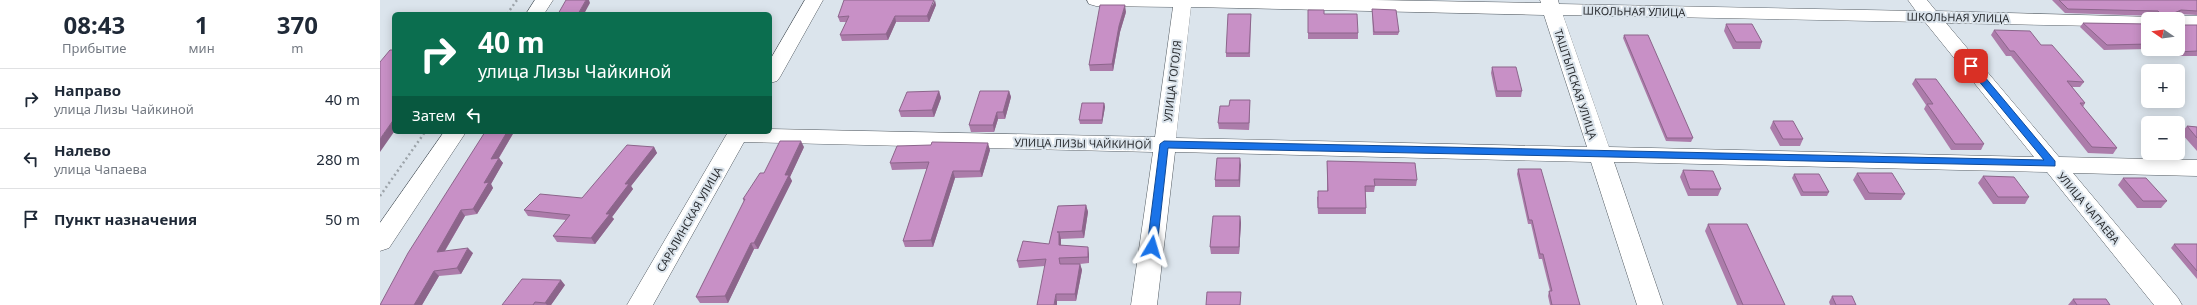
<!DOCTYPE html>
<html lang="ru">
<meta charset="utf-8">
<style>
body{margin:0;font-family:"Noto Sans",sans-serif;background:#f2f2f3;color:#1f2937;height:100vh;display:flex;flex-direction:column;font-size:15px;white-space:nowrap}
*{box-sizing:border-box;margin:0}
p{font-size:13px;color:#747a83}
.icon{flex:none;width:22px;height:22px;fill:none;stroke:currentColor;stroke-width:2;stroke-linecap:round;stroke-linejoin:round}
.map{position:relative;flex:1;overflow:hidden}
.panel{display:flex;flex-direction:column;background:#fff;width:380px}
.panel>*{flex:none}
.top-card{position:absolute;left:12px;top:12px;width:380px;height:122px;border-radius:6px;box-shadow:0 2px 10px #0003;background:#0b6e4f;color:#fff;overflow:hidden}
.needle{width:26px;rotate:283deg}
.tools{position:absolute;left:1761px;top:12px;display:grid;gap:8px}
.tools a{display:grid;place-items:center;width:44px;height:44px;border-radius:6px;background:#fff;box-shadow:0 2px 10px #0003;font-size:20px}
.pin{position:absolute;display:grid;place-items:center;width:34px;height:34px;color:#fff;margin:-17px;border-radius:8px;box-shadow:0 2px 6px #0006}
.me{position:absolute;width:44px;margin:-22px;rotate:7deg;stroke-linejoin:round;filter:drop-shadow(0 0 3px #0008)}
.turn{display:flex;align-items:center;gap:14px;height:84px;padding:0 20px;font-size:18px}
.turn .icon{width:52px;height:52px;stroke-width:2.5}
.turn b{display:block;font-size:28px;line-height:34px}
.then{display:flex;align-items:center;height:38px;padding:0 20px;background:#0003;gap:8px;font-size:15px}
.eta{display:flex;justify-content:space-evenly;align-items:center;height:68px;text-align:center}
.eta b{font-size:24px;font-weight:700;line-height:28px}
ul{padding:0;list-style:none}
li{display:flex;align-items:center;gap:12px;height:60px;padding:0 20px;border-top:1px solid #e0e1e3}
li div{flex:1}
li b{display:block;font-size:15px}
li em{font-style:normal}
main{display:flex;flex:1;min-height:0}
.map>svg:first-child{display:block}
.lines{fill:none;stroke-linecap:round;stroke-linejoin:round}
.minor-casing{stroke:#535b62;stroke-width:1}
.path{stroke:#9da4aa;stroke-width:2.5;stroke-dasharray:2 3;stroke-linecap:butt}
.minor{fill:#fff;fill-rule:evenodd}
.wall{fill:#ac7caa}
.shaded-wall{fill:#8c658b}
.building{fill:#c890c6;stroke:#8c658b}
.route{fill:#1a73e8;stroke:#114b97}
.labels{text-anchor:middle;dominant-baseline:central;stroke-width:4;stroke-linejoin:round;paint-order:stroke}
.street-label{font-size:11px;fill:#2b2e32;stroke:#dbe4ec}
</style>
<main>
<section class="panel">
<div class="eta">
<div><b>08:43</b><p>Прибытие</p></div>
<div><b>1</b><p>мин</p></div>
<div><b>370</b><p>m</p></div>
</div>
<ul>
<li><svg class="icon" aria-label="right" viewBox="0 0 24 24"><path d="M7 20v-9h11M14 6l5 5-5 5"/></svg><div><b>Направо</b><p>улица Лизы Чайкиной</p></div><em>40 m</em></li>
<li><svg class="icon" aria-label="left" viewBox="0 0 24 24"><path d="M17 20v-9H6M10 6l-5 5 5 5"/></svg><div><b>Налево</b><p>улица Чапаева</p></div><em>280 m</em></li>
<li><svg class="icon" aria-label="arrive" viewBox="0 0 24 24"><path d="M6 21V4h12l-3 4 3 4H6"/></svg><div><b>Пункт назначения</b></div><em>50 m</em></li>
</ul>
</section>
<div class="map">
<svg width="1817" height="305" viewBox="0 0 1817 305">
<rect width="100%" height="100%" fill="#dbe4ec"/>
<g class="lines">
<g class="minor-casing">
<path id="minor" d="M 155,0 L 173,0 L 164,14 L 146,14 Z
M 425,0 L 443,0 L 400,77 L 397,81 L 390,83 L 390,60 Z
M 707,0 L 994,0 L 1161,3 L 1160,0 L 1178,0 L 1179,4 L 1536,11 L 1528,0 L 1547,0 L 1556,11 L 1775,17 L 1776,19 L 1768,19 L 1768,27 L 1566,23 L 1679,157 L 1817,160 L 1817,176 L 1693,173 L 1798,298 L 1802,305 L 1774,305 L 1667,172 L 1234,162 L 1283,305 L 1257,305 L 1211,162 L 795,152 L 777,305 L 751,305 L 773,152 L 364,142 L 273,305 L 247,305 L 348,132 L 390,132 L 390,129 L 775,137 L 793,7 L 716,6 L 709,4 ZM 811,7 L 1164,15 L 1207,147 L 796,138 ZM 1183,15 L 1545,22 L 1654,157 L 1229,147 Z
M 1798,16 L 1817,16 L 1817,28 L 1798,28 L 1798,19 L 1791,19 Z
M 64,132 L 86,132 L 9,248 L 0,251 L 0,223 Z"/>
</g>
<path class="path" d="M 127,14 L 137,0
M 0,196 L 45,132"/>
<use href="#minor" class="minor"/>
</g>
<path class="wall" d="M 1672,0 L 1817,0 L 1817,15 L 1798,14 L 1794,16 L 1800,16 L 1800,25 L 1817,25 L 1817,56 L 1794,56 L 1788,50 L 1781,51 L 1779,49 L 1798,49 L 1798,19 L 1771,19 L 1773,16 L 1775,16 L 1685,13 Z
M 556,5 L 549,22 L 516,22 L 508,40 L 462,41 L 460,35 L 467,22 L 460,22 L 458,17 Z
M 992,9 L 1019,32 L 1018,35 L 993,35 Z
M 928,10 L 944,14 L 978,33 L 978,39 L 928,39 Z
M 746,12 L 740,32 L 733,71 L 710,71 L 709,65 Z
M 871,14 L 870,57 L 846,57 L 846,53 Z
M 1703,23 L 1768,24 L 1768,49 L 1724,50 L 1700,27 Z
M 1346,24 L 1382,42 L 1380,49 L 1353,49 L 1344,31 Z
M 1614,30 L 1661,45 L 1704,82 L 1700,87 L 1692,87 L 1705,103 L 1703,107 L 1737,148 L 1733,154 L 1708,153 L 1631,56 L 1626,56 L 1611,35 Z
M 1244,35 L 1313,138 L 1311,142 L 1286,141 L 1243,38 Z
M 1112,67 L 1142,91 L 1141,97 L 1116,97 L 1111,73 Z
M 1535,79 L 1604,144 L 1601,150 L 1571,150 L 1544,109 L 1546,105 L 1532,84 Z
M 559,91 L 561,98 L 554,117 L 521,117 L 519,111 Z
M 629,91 L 631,97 L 625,119 L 618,119 L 614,132 L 591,132 L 589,125 Z
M 870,100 L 869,130 L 839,129 L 838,123 L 849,106 Z
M 724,103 L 725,107 L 722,124 L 700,124 L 699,120 Z
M 1393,121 L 1423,139 L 1420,146 L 1400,146 L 1390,128 Z
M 1807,126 L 1817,127 L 1817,151 L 1801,133 Z
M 105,132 L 134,132 L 119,158 L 123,163 L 111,184 L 113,188 L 97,214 L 85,216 L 65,251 L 93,253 L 81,274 L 59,276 L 42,305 L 0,305 Z
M 274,147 L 277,153 L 251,186 L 253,189 L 232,217 L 234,219 L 215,244 L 177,242 L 173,236 L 186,220 L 148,216 L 144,210 L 202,198 Z
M 424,147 L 410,177 L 412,181 L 378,249 L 374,249 L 348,303 L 320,303 L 316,297 L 364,202 L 363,199 L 384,173 Z
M 610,150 L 602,177 L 575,178 L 553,247 L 525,247 L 523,241 L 547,169 L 512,170 L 510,163 Z
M 860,158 L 860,187 L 835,187 L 835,180 Z
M 947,161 L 1037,180 L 1036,186 L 995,186 L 994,192 L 985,192 L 986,208 L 986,214 L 938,214 L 937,197 L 947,191 Z
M 1138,169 L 1200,305 L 1170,305 L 1168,296 L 1169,291 L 1170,291 L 1162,259 L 1159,259 L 1151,224 L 1148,224 L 1137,174 Z
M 1303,170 L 1341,189 L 1338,196 L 1308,196 L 1300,177 Z
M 1477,173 L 1525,194 L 1521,200 L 1485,200 L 1473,180 Z
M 1414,174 L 1449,192 L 1447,196 L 1421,196 L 1412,178 Z
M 1603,176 L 1649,197 L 1645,204 L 1613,204 L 1598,183 Z
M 1743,178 L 1787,201 L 1781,208 L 1757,208 L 1738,185 Z
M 706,205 L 708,212 L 704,238 L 680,239 L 681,245 L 709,254 L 709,263 L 700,264 L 702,270 L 696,301 L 677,301 L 665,266 L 639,268 L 637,261 L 669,244 L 678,206 Z
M 860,216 L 861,223 L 859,254 L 831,254 L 830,247 Z
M 1328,224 L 1405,305 L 1357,305 L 1325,231 Z
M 1794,244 L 1817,244 L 1817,279 L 1791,248 Z
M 185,285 L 171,305 L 122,305 Z
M 1452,296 L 1476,305 L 1450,305 L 1449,302 Z
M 1693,299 L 1730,305 L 1688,305 Z"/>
<path class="shaded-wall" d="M 206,0 L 209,0 L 210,3 L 204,14 L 198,14 Z
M 555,0 L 556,5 L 549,22 L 547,16 Z
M 745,5 L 746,12 L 740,32 L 733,71 L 732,64 L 739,26 Z
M 1801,10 L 1798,14 L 1790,18 L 1794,13 Z
M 515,16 L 516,22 L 508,40 L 506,34 Z
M 559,91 L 561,98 L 554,117 L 552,110 Z
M 629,91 L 631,97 L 625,119 L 623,112 Z
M 870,100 L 870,106 L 869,130 L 869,123 Z
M 724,103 L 725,107 L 722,124 L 722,120 Z
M 617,112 L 618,119 L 614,132 L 613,125 Z
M 14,119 L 14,132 L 0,152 L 0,139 Z
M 127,132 L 134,132 L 115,164 L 111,159 Z
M 421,141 L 424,147 L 410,177 L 412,181 L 378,249 L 374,243 L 405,175 Z
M 608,143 L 610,150 L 602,177 L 600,171 Z
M 274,147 L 277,153 L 251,186 L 253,189 L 232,217 L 234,219 L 215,244 L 211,238 L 245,184 Z
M 119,158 L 123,163 L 111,184 L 113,188 L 97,214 L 93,209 L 104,183 Z
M 860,158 L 861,165 L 860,187 L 859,180 Z
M 573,171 L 575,178 L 553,247 L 551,240 Z
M 706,205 L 708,212 L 704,238 L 702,231 Z
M 81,210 L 85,216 L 61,257 L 57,252 Z
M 860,216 L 861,223 L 859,254 L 859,247 Z
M 679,232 L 681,239 L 681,251 L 679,245 Z
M 371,243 L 374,249 L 348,303 L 345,296 Z
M 708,247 L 709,254 L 709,263 L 708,257 Z
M 88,248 L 93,253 L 81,274 L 77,268 Z
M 700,264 L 702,270 L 696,301 L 695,294 Z
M 54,271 L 59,276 L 42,305 L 34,305 Z
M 181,280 L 185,285 L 171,305 L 167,305 L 165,303 Z
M 676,294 L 677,301 L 677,305 L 674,305 Z"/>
<path class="building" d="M 186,0 L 206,0 L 198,14 L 178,14 Z
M 464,0 L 554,0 L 547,16 L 515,16 L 506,34 L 460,35 L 469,16 L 458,17 Z
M 1679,0 L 1817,0 L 1817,11 L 1801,10 L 1794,13 L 1794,16 L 1800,16 L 1800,25 L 1817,25 L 1817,51 L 1797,52 L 1794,49 L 1798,49 L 1798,19 L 1772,19 L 1773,16 L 1781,15 L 1778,11 L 1688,9 Z
M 720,5 L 745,5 L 739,26 L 732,64 L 709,65 Z
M 992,9 L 1016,10 L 1019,32 L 994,32 Z
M 928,10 L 944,10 L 944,14 L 977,14 L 978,33 L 928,33 Z
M 848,14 L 871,14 L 869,53 L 846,53 Z
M 1703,23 L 1768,24 L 1768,44 L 1727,45 Z
M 1346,24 L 1372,24 L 1382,42 L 1356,42 Z
M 1614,30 L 1650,31 L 1661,45 L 1672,45 L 1704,82 L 1687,81 L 1705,103 L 1700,103 L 1737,148 L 1712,147 L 1634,51 L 1630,51 Z
M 1244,35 L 1268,35 L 1313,138 L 1287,138 Z
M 10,50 L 14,50 L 14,119 L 0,139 L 0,62 Z
M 1112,67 L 1136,67 L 1142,91 L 1117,91 Z
M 1535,79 L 1556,79 L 1604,144 L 1575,144 L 1547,104 L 1553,104 Z
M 559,91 L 552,110 L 519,111 L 527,92 Z
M 600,91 L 629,91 L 623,112 L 617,112 L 613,125 L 589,125 Z
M 850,100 L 870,100 L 869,123 L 838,123 L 840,106 L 849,106 Z
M 702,103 L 724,103 L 722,120 L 699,120 Z
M 1393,121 L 1413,121 L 1423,139 L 1403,139 Z
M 1807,126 L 1817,127 L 1817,138 Z
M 105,132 L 127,132 L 111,159 L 119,158 L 104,183 L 109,182 L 93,209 L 81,210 L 57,252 L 88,248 L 77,268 L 54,271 L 34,305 L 0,305 L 28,253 Z
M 400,141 L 421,141 L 405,175 L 409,175 L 374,243 L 371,243 L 345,296 L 316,297 L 365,199 L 363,199 L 380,173 L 384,173 Z
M 552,142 L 608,143 L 600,171 L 573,171 L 551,240 L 523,241 L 549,162 L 510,163 L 517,146 L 551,145 Z
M 247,145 L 274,147 L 245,184 L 249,184 L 226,214 L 230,214 L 211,238 L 173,236 L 190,215 L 144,210 L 160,194 L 202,198 Z
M 837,158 L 860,158 L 859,180 L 835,180 Z
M 947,161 L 1035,163 L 1037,180 L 994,179 L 995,186 L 985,186 L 986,208 L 938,208 L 938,191 L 948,191 Z
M 1138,169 L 1161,169 L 1200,305 L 1172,305 L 1169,291 L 1172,291 L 1163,254 L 1160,254 L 1152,220 L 1149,220 Z
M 1303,170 L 1333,171 L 1341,189 L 1310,189 Z
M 1477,173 L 1512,173 L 1525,194 L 1489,193 Z
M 1414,174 L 1439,174 L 1449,192 L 1423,192 Z
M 1603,176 L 1634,177 L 1649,197 L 1618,197 Z
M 1743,178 L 1766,178 L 1787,201 L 1763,201 Z
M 706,205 L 702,231 L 677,232 L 679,232 L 679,245 L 708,247 L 708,257 L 679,258 L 680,264 L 700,264 L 695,294 L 676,294 L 674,305 L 657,305 L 666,259 L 637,261 L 643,241 L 669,244 L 678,206 Z
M 833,216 L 860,216 L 859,247 L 830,247 Z
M 1328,224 L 1367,224 L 1405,305 L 1363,305 Z
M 1794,244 L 1817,244 L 1817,271 Z
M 142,279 L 181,280 L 165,303 L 155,302 L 153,305 L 122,305 Z
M 827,292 L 861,292 L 860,305 L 826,305 Z
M 1452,296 L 1472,296 L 1476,305 L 1456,305 Z
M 1693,299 L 1726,299 L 1730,305 L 1697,305 Z"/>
<path class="route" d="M 1588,64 L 1594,64 L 1675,161 L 1675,166 L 788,148 L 777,247 L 772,250 L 767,247 L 780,144 L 784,141 L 1664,160 L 1588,68 Z"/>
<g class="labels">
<g class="street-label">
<text transform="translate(1254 11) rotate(1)">ШКОЛЬНАЯ УЛИЦА</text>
<text transform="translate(1578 17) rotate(1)">ШКОЛЬНАЯ УЛИЦА</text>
<text transform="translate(792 81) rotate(-83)">УЛИЦА ГОГОЛЯ</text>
<text transform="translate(1196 84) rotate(72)">ТАШТЫПСКАЯ УЛИЦА</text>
<text transform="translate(703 143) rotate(1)">УЛИЦА ЛИЗЫ ЧАЙКИНОЙ</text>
<text transform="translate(1709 208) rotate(50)">УЛИЦА ЧАПАЕВА</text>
<text transform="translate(309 219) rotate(-60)">САРАЛИНСКАЯ УЛИЦА</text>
</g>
</g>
</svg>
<div class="tools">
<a><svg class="needle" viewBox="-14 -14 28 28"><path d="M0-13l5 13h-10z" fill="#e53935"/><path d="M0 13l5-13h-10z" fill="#747a83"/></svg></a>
<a>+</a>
<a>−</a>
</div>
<div class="pin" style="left:1591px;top:66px;background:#d93025"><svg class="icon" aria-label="arrive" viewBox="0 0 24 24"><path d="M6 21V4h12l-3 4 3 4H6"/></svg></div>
<svg class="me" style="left:772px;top:247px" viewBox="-20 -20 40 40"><path d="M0-17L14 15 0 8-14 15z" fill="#1a73e8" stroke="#fff" stroke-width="4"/></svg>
<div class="top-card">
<div class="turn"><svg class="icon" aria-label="right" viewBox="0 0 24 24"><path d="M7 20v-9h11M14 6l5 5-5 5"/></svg><div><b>40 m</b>улица Лизы Чайкиной</div></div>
<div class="then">Затем<svg class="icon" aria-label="left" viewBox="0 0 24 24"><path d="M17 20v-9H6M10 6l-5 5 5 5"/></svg></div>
</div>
</div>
</main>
